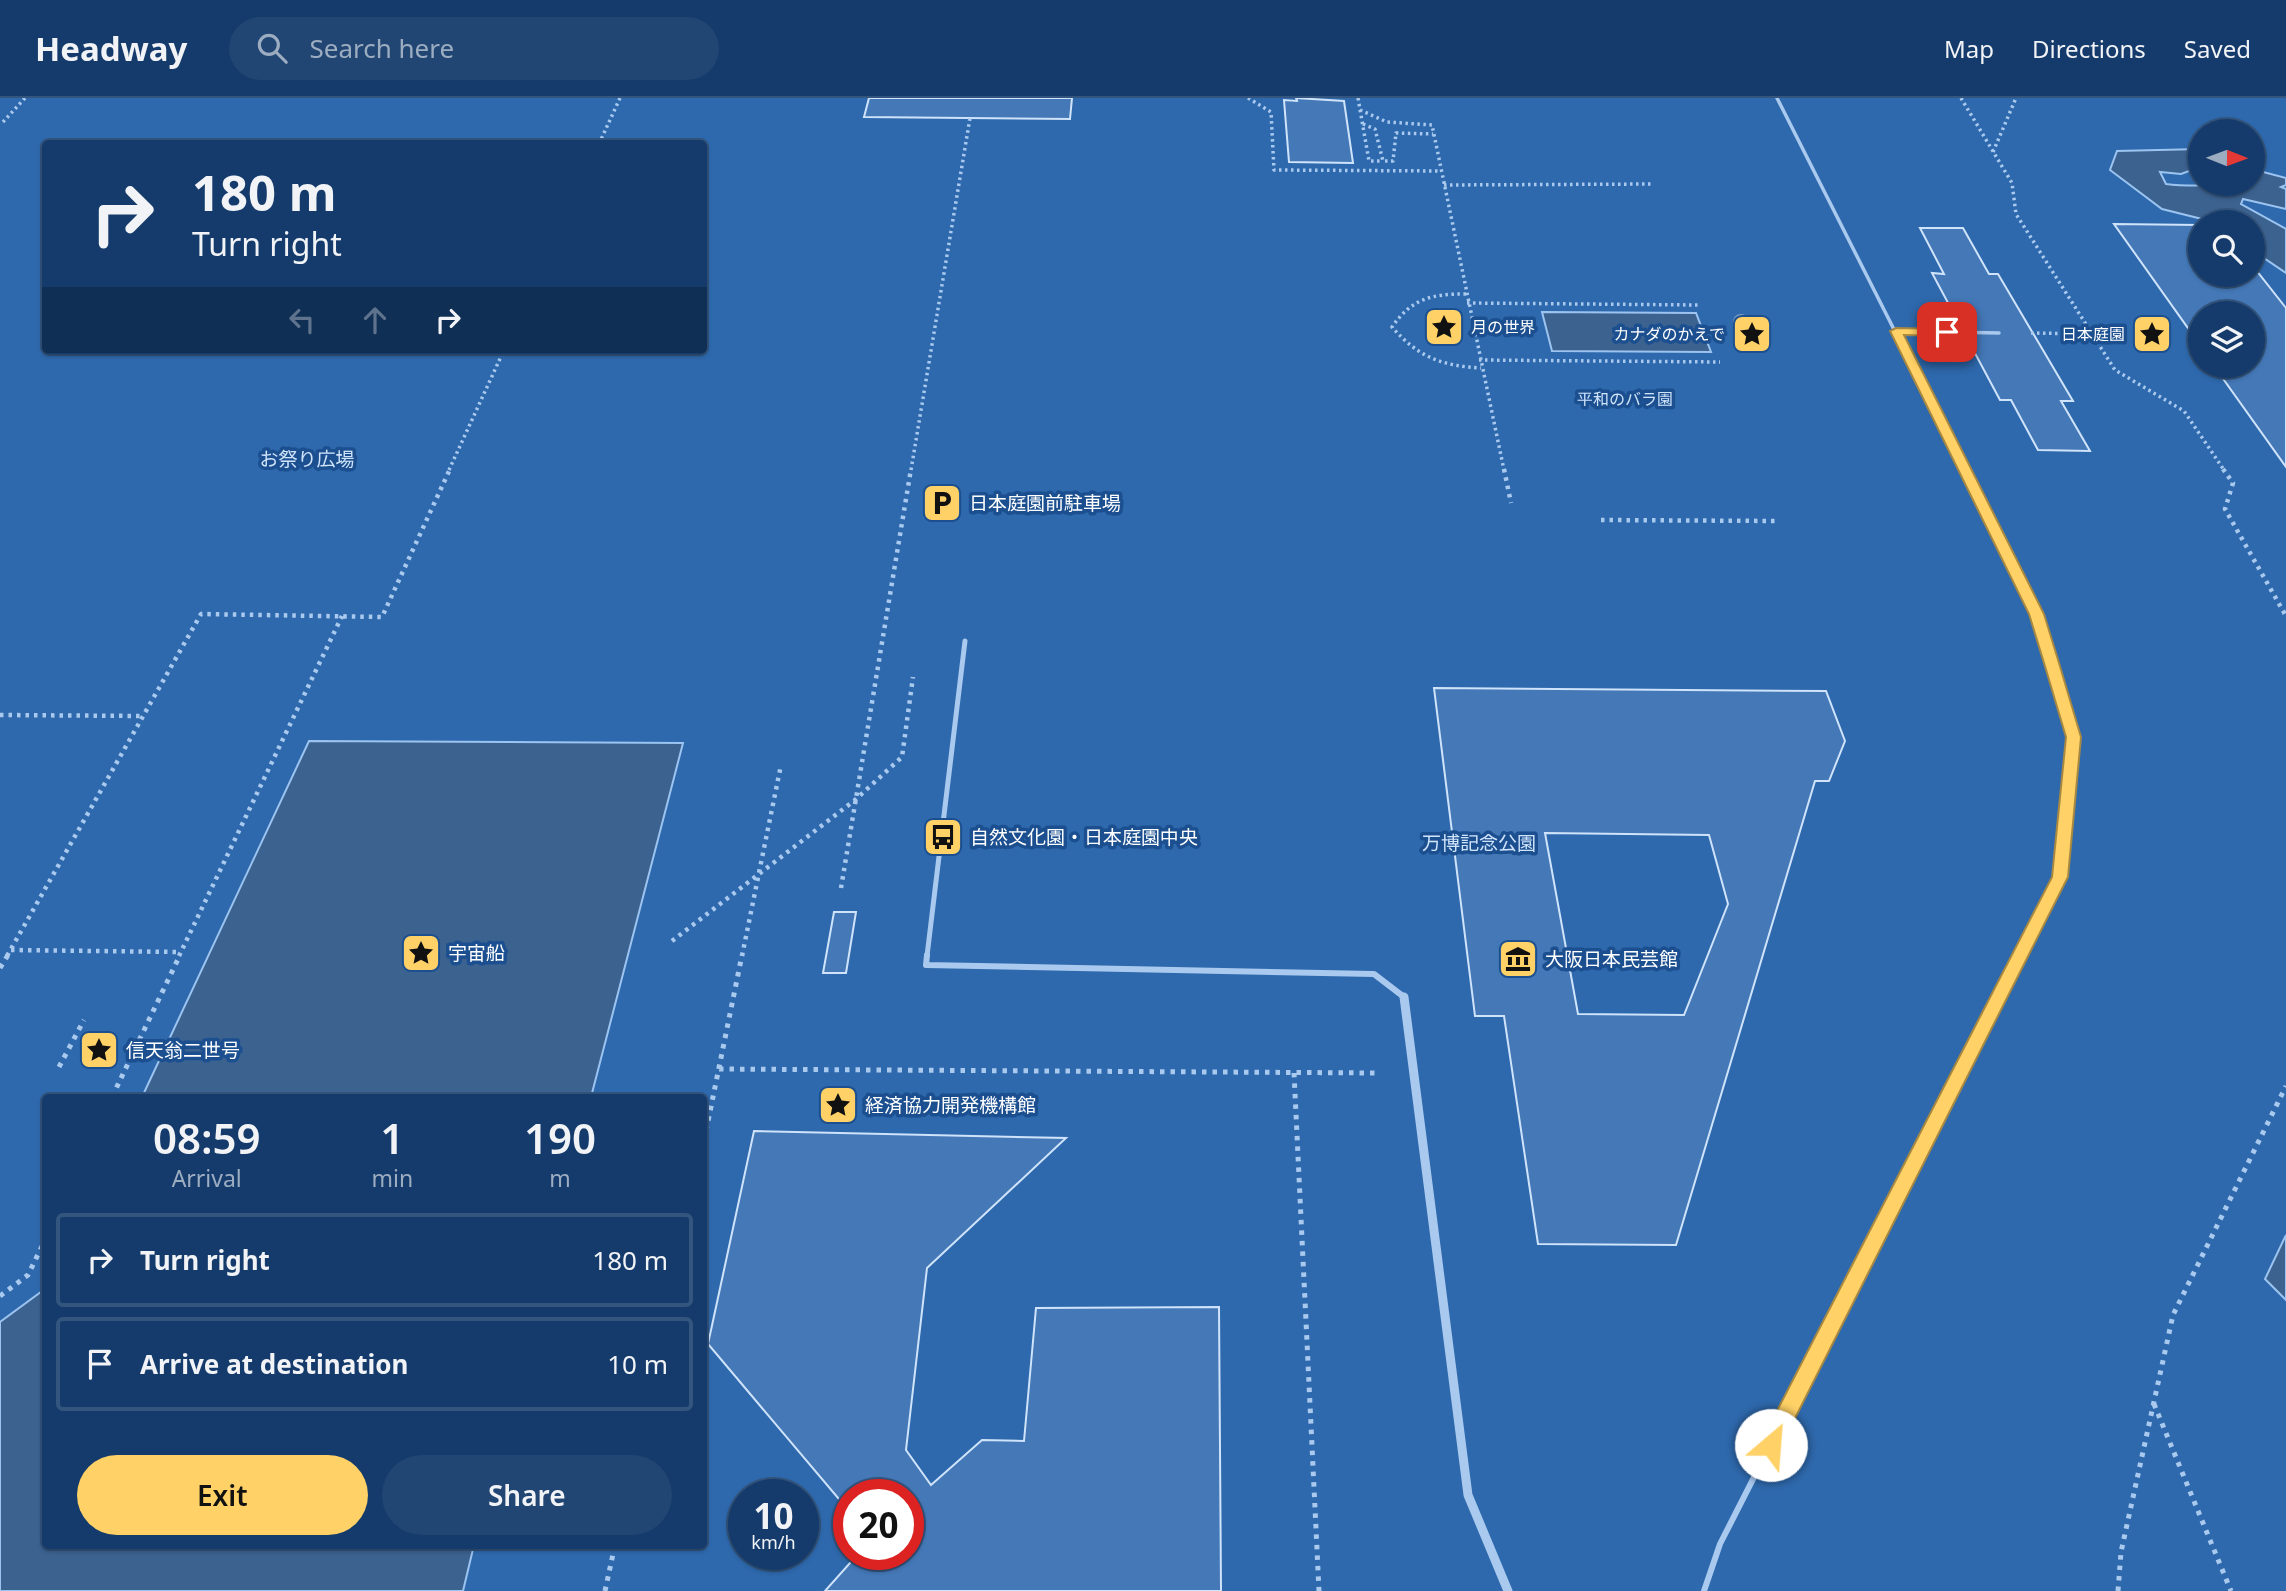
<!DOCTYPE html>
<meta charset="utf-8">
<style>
body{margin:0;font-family:"Noto Sans","Noto Sans JP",sans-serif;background:#214673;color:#f1f3f6;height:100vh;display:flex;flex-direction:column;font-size:26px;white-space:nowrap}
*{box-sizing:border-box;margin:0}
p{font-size:23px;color:#9dadc1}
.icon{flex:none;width:38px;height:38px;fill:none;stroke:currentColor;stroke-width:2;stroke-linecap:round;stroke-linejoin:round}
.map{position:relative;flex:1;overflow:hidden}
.side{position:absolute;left:42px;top:996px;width:665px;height:455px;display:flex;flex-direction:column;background:#143b6b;border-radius:7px;box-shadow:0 2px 5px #0004,0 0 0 2px #33557e}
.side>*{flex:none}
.hud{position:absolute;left:42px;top:42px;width:665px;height:214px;border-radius:7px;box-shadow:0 2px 5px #0004,0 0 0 2px #33557e;background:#143b6b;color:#f1f3f6;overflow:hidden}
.needle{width:46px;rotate:91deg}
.buttons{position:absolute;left:2188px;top:21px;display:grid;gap:14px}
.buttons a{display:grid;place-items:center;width:77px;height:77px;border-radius:50%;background:#143b6b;box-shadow:0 2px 5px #0004,0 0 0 2px #33557e;font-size:35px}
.speed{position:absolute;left:728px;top:1381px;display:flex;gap:14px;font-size:35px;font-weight:700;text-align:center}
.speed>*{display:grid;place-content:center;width:91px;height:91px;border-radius:50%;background:#143b6b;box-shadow:0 2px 5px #0004,0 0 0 2px #33557e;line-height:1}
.speed small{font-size:18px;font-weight:400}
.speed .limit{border:10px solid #d22;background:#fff;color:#111}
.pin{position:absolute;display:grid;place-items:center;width:60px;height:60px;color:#fff;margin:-30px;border-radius:14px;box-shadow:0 4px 10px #0006}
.me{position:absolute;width:77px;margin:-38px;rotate:27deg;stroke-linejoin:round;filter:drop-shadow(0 0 5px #0008)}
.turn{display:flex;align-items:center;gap:24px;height:147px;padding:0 35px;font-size:32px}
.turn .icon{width:91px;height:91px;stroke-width:2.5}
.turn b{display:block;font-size:49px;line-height:60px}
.lanes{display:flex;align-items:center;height:66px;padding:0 35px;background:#0003;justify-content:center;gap:35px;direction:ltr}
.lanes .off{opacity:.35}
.eta{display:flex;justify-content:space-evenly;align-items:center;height:119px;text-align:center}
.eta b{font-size:42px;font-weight:600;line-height:49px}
.primary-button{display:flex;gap:14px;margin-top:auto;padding:14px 35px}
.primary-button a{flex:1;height:80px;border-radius:42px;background:#ffd166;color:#111;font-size:28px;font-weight:600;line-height:80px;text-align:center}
.primary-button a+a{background:#214673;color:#f1f3f6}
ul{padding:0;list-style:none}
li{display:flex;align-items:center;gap:21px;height:94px;margin:0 14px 10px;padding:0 21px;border:4px solid #33557e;border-radius:7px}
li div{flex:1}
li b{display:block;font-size:26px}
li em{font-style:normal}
header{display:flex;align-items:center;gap:42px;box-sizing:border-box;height:98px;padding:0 35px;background:#143b6b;border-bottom:2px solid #33557e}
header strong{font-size:33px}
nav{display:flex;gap:38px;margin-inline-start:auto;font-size:24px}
.search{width:490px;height:63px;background:#214673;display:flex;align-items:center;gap:18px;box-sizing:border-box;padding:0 24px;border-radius:38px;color:#9dadc1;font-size:26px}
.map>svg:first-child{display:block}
.green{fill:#2e69ad;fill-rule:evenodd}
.water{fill:#3c6290;stroke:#9cc4f0;stroke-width:2}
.building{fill:#4478b7;stroke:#cfe3fa;stroke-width:2;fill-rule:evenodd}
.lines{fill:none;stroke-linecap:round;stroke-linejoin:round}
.path-far2{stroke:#a9c9ee;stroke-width:3.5;stroke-dasharray:2.5 3.5;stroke-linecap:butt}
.path-far1{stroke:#a9c9ee;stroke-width:4.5;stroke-dasharray:3.5 5;stroke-linecap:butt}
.path{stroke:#a9c9ee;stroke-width:5;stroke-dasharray:4.5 6;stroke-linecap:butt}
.service-far2{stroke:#a9c9ee;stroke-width:3.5}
.service-far1{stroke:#a9c9ee;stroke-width:5}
.service{stroke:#a9c9ee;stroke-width:6}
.minor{stroke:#a9c9ee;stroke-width:9}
.tree{fill:#7ea0ca}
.route{fill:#ffd166;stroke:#a68842;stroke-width:2}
.labels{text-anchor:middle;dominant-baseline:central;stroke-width:7;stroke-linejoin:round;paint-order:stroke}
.far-poi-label{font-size:16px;fill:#fff;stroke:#1b4f8f;text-anchor:end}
.far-park-label{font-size:16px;fill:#cfe3fa;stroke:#1b4f8f}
.park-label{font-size:19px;fill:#cfe3fa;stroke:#1b4f8f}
.poi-label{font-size:19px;fill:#fff;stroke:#1b4f8f;text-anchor:start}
</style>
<header>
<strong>Headway</strong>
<div class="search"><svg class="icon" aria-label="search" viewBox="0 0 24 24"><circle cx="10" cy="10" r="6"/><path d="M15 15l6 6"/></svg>Search here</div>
<nav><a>Map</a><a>Directions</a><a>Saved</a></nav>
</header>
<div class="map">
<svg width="2286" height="1493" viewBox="0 0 2286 1493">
<rect width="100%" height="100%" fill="#1b4f8f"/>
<path class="green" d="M 0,0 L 2286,0 L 2286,1493 L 0,1493 ZM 2200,33 L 2252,33 L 2252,86 L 2200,86 ZM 46,46 L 704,46 L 704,252 L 46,252 ZM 2200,124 L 2252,124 L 2252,177 L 2200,177 ZM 2200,215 L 2252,215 L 2252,268 L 2200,268 ZM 46,999 L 704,999 L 704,1447 L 46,1447 ZM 744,1396 L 803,1396 L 803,1456 L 744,1456 ZM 849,1396 L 908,1396 L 908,1456 L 849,1456 Z"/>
<path class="water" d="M 2200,51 L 2200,69 L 2181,76 L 2160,74 L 2166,86 C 2196,90 2222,86 2252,86 L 2252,71 L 2286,80 L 2286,87 L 2281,89 L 2286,91 L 2286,111 L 2243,101 L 2241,106 L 2286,131 L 2286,175 L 2252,152 L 2252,124 L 2214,124 L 2162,111 L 2110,72 L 2117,53 Z
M 1542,214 L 1696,215 L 1711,254 L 1552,253 Z
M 309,643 L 683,645 L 591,999 L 142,999 Z
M 2286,1137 L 2286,1202 L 2265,1181 Z
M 45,1191 L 46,1447 L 474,1447 L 463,1493 L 0,1493 L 0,1224 Z"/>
<path class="building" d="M 869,0 L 1072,0 L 1070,21 L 864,19 Z
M 1296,0 L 1344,3 L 1353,65 L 1289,64 L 1284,2 L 1297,3 Z
M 2114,126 L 2200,127 L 2200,177 L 2252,177 L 2252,167 L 2286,210 L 2286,369 L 2214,268 L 2252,268 L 2252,215 L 2200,215 L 2200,247 Z
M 1920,130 L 1963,130 L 1989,176 L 1998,176 L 2073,303 L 2061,303 L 2090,353 L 2038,352 L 2011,302 L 2000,302 L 1932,175 L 1944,176 Z
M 1434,590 L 1826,593 L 1845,643 L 1829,683 L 1815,683 L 1676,1147 L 1538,1146 L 1504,918 L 1475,918 ZM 1545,735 L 1709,737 L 1728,806 L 1684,917 L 1578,916 Z
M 834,814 L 856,814 L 846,875 L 823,875 Z
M 754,1033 L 1066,1040 L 927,1170 L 906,1352 L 931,1387 L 982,1342 L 1024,1343 L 1036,1210 L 1219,1209 L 1221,1493 L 825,1493 L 858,1456 L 908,1456 L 908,1396 L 849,1396 L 849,1413 L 708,1246 Z"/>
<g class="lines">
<path class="path-far2" d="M 1248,0 L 1271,14 L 1274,72 L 1441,73
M 1358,0 L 1369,63 L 1383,63
M 1961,0 L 2012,85 L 2016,116 L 2115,272 L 2184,313 L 2224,372
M 1360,12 L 1387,24 L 1432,27 L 1504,372
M 3,24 L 25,0
M 1363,26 L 1375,31 L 1383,63 L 1393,63 L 1396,35 L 1433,36
M 599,46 L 620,0
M 1993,54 L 2016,0
M 1444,87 L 1654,86
M 1466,196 C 1432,196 1412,200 1392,229 C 1418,259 1442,268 1481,270
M 1467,205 L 1699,207
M 2031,235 L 2092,236
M 1479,262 L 1720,264
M 449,372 L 504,252
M 911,372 L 970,20"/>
<path class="path-far1" d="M 1504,371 L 1511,405
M 2223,371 L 2233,385 L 2225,411 L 2286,518
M 1601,422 L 1778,423
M 0,617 L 143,618
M 841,790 L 911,371
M 672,843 L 855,702 L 902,659 L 913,579
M 11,852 L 180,854
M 7,858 L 201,516 L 382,519 L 450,371
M 179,858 L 342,518
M 742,858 L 781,667"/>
<path class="path" d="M 0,870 L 8,857
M 59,969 L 84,922
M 719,971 L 1380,975
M 1294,975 L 1319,1493
M 112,999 L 180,857
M 704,1043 L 742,857
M 0,1198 L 28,1177 L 46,1140
M 2154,1306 L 2231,1493
M 605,1493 L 615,1447
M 2118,1493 L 2121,1454 L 2173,1217 L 2286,988"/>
<path class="service-far2" d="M 1777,0 L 1965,372
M 1896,233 L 1999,235"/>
<path class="service-far1" d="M 1964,371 L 2037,516 L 2073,639 L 2060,779 L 2020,858
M 927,858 L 965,543"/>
<path class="service" d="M 927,857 L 926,867 L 1374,876 L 1404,899
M 1704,1493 L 1720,1446 L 2020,857"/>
<path class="minor" d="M 1404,899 L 1468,1397 L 1508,1493"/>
</g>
<g class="tree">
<circle cx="1741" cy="224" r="8"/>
<circle cx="1748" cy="246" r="8"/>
</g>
<path class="route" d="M 1896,230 L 1947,231 L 1953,234 L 1947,238 L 1904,237 L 2044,516 L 2059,565 L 2081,639 L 2068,779 L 1778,1354 L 1771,1357 L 1763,1354 L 1760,1347 L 1763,1340 L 2052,779 L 2066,639 L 2044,565 L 2029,516 L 1890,233 Z"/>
<defs>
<g id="sight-square" transform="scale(2.0125)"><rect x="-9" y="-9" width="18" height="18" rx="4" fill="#ffd166" stroke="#1b4f8f"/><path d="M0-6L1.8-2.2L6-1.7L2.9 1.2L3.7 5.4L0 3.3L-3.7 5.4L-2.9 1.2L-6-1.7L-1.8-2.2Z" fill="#111"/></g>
<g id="parking-square" transform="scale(2.0125)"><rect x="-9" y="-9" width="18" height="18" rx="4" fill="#ffd166" stroke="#1b4f8f"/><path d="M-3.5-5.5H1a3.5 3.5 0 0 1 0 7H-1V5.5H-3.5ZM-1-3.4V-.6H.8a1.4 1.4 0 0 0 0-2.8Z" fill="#111"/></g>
<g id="bus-square" transform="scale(2.0125)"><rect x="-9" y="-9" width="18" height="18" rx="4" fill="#ffd166" stroke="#1b4f8f"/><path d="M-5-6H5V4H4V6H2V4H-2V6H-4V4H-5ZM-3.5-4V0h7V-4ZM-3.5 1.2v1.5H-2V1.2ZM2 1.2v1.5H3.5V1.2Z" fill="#111"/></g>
<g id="museum-square" transform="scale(2.0125)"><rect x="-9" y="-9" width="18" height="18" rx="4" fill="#ffd166" stroke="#1b4f8f"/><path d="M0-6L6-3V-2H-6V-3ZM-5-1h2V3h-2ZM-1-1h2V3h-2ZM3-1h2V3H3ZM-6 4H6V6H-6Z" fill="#111"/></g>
</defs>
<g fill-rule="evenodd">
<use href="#sight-square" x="1444" y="229"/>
<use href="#sight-square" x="1752" y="236"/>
<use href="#sight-square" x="2152" y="236"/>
<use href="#parking-square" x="942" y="405"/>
<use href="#bus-square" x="943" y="739"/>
<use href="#sight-square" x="421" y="855"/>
<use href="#museum-square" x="1518" y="861"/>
<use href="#sight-square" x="99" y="952"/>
<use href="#sight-square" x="838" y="1007"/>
</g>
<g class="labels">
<g class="far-poi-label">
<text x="1471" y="229" text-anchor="start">月の世界</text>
<text x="1725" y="236">カナダのかえで</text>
<text x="2125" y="236">日本庭園</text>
</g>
<g class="far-park-label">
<text x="1625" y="301">平和のバラ園</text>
</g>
<g class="park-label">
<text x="307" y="361">お祭り広場</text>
<text x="1479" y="745">万博記念公園</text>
</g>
<g class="poi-label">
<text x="969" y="405">日本庭園前駐車場</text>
<text x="970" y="739">自然文化園・日本庭園中央</text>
<text x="448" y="855">宇宙船</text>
<text x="1545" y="861">大阪日本民芸館</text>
<text x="126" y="952">信天翁二世号</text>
<text x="865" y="1007">経済協力開発機構館</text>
</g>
</g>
</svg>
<div class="buttons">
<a><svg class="needle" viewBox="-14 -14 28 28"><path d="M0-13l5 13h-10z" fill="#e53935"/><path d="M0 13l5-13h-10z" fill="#9dadc1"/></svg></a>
<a><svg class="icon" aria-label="search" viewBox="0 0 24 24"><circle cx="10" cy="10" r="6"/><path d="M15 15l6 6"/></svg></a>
<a><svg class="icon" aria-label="layers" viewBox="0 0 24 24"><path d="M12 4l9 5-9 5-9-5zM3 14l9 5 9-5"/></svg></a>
</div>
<div class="speed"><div>10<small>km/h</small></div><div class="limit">20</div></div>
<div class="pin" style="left:1947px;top:234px;background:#d93025"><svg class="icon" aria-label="arrive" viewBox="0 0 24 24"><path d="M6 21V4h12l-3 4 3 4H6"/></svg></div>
<svg class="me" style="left:1771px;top:1347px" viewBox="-20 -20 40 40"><circle r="19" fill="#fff"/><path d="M0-13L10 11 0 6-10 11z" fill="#ffd166"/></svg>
<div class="hud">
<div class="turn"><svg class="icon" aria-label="right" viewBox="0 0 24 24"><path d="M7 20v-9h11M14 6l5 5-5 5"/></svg><div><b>180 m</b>Turn right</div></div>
<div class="lanes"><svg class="icon off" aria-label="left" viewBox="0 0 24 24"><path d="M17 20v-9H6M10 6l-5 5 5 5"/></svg><svg class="icon off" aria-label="ahead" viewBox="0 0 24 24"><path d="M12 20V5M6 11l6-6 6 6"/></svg><svg class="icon" aria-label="right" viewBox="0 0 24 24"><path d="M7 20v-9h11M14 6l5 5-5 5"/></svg></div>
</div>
<section class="side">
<div class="eta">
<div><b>08:59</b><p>Arrival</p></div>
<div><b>1</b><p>min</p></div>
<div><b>190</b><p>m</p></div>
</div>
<ul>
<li><svg class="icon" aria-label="right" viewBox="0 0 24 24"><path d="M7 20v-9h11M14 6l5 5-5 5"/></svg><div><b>Turn right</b></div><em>180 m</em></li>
<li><svg class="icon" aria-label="arrive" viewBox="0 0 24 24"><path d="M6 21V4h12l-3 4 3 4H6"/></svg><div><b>Arrive at destination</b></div><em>10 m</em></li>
</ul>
<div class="primary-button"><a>Exit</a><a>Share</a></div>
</section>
</div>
